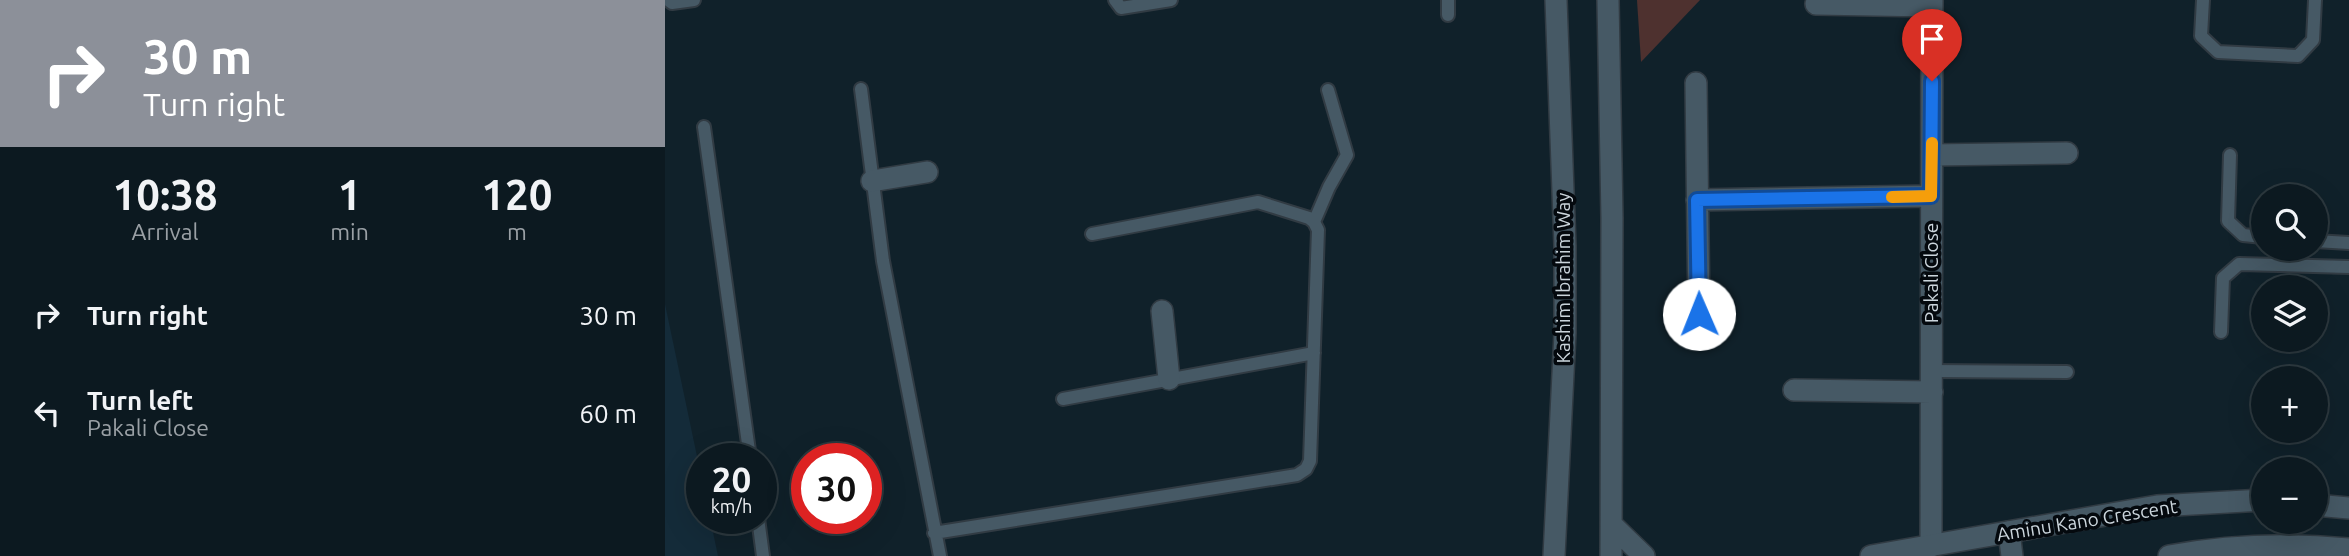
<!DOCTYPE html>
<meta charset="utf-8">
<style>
body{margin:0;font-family:Ubuntu,sans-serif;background:#152229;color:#f1f3f6;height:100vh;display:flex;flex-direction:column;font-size:26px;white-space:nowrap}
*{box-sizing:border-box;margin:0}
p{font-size:23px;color:#9aa0a5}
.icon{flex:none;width:38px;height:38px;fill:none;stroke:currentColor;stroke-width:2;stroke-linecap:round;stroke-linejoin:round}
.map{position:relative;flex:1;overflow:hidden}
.drawer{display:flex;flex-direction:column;background:#0c1920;width:665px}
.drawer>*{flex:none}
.top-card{background:#8c9099;color:#fff;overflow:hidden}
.buttons{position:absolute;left:1586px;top:184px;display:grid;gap:14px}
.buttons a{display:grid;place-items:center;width:77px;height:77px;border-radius:50%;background:#0c1920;box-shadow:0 7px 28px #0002,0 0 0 2px #2c383e;font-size:35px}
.speed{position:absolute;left:21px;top:443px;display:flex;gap:14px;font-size:35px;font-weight:700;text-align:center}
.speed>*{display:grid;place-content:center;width:91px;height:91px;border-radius:50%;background:#0c1920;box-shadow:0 7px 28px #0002,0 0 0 2px #2c383e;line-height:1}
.speed small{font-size:18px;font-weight:400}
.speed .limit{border:10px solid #d22;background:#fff;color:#111}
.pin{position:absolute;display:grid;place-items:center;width:60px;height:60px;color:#fff;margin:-72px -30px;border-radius:50% 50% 50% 0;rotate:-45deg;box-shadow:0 0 7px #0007}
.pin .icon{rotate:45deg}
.me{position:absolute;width:77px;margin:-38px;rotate:359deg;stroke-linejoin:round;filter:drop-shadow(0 0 5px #0008)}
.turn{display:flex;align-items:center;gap:24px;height:147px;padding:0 28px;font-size:32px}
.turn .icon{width:91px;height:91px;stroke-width:2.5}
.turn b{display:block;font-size:49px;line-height:60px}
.eta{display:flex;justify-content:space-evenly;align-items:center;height:119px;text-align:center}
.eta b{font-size:42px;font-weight:600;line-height:49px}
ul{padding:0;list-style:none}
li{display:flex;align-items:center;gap:21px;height:98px;padding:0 28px}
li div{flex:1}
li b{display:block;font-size:26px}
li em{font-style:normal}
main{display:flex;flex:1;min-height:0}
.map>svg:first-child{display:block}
.built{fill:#142b39}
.green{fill:#4e312f}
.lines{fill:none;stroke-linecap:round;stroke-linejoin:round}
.lane-casing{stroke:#313b43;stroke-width:16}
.street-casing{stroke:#313b43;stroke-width:24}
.secondary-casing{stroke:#313b43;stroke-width:24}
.lane{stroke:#465965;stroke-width:12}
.street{stroke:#465965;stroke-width:21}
.secondary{stroke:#465965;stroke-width:21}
.route-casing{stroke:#114b97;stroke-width:18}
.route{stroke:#1a73e8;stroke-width:12}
.slow{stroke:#f59e0b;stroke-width:12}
.labels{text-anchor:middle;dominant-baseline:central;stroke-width:7;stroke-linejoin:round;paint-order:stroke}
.street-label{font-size:19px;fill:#cbd5dc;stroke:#04090e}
</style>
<main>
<section class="drawer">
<div class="top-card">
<div class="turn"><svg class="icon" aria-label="right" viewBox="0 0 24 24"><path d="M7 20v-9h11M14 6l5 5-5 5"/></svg><div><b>30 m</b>Turn right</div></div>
</div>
<div class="eta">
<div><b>10:38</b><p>Arrival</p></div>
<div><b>1</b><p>min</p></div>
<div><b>120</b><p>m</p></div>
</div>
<ul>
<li><svg class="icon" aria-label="right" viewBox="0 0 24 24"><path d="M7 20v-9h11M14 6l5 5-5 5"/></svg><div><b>Turn right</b></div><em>30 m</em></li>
<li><svg class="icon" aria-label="left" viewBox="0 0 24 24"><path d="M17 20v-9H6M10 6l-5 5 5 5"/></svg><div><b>Turn left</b><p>Pakali Close</p></div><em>60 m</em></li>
</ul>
</section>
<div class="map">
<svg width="1684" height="556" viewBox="0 0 1684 556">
<rect width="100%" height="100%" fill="#10212a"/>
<path class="built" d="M 0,304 L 37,480 L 37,518 L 45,518 L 53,556 L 0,556 Z"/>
<path class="green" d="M 972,0 L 1035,0 L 976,62 Z"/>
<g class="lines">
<g class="lane-casing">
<path id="lane" d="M 3,0 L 7,3 L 29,0
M 450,0 L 456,8 L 506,0
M 783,0 L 783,15
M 1538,0 L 1536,36 L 1553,52 L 1633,56 L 1648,40 L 1650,0
M 196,89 L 218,261 L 275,556
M 39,127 L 85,458
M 1565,155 L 1563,221 L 1578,235 L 1598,237
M 649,222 L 664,187 L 682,155 L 663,90
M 1650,241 L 1684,243
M 1556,332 L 1558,278 L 1574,264 L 1684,267
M 1266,371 L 1402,372
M 398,399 L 649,353
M 93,518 L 98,556
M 269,533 L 632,475 L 641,469 L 645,461 L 653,230 L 649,222 L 644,218 L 593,202 L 427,234"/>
</g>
<g class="street-casing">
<path id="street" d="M 1151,4 L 1267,6
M 1031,83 L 1034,314
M 1267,155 L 1402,153
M 207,181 L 262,172
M 1032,200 L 1266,196
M 497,311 L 504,379
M 1129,390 L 1267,392
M 1344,532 L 1347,556
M 1266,546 L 1267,0"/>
</g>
<g class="secondary-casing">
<path id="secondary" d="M 943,0 L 947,218 L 946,556
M 1650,505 L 1684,508
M 947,525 L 979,556
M 889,556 L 900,333 L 900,246 L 891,0
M 1206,556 L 1492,506 L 1598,500
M 1504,556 C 1564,545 1624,543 1684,549"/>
</g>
<use href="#lane" class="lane"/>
<use href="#street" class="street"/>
<use href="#secondary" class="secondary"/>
</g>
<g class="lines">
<g class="route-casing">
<path id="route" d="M 1034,314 L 1032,200 L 1266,196 L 1267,81"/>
</g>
<use href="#route" class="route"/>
<path class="slow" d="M 1227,197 L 1266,196 L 1267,143"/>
</g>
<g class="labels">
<g class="street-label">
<text transform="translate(1266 273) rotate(-90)">Pakali Close</text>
<text transform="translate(898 278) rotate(-90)">Kashim Ibrahim Way</text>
<text transform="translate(1422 520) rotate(-9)">Aminu Kano Crescent</text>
</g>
</g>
</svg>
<div class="buttons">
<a><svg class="icon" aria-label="search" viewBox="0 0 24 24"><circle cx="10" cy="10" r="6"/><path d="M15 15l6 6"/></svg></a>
<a><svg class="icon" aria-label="layers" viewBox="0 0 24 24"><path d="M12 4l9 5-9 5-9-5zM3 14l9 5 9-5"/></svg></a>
<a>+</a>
<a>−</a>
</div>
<div class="speed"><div>20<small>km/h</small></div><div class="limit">30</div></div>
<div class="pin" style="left:1267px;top:81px;background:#d93025"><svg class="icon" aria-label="arrive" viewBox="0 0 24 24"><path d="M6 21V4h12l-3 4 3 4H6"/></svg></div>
<svg class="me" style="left:1034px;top:314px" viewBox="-20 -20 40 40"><circle r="19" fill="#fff"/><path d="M0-13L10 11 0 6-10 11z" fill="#1a73e8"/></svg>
</div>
</main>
